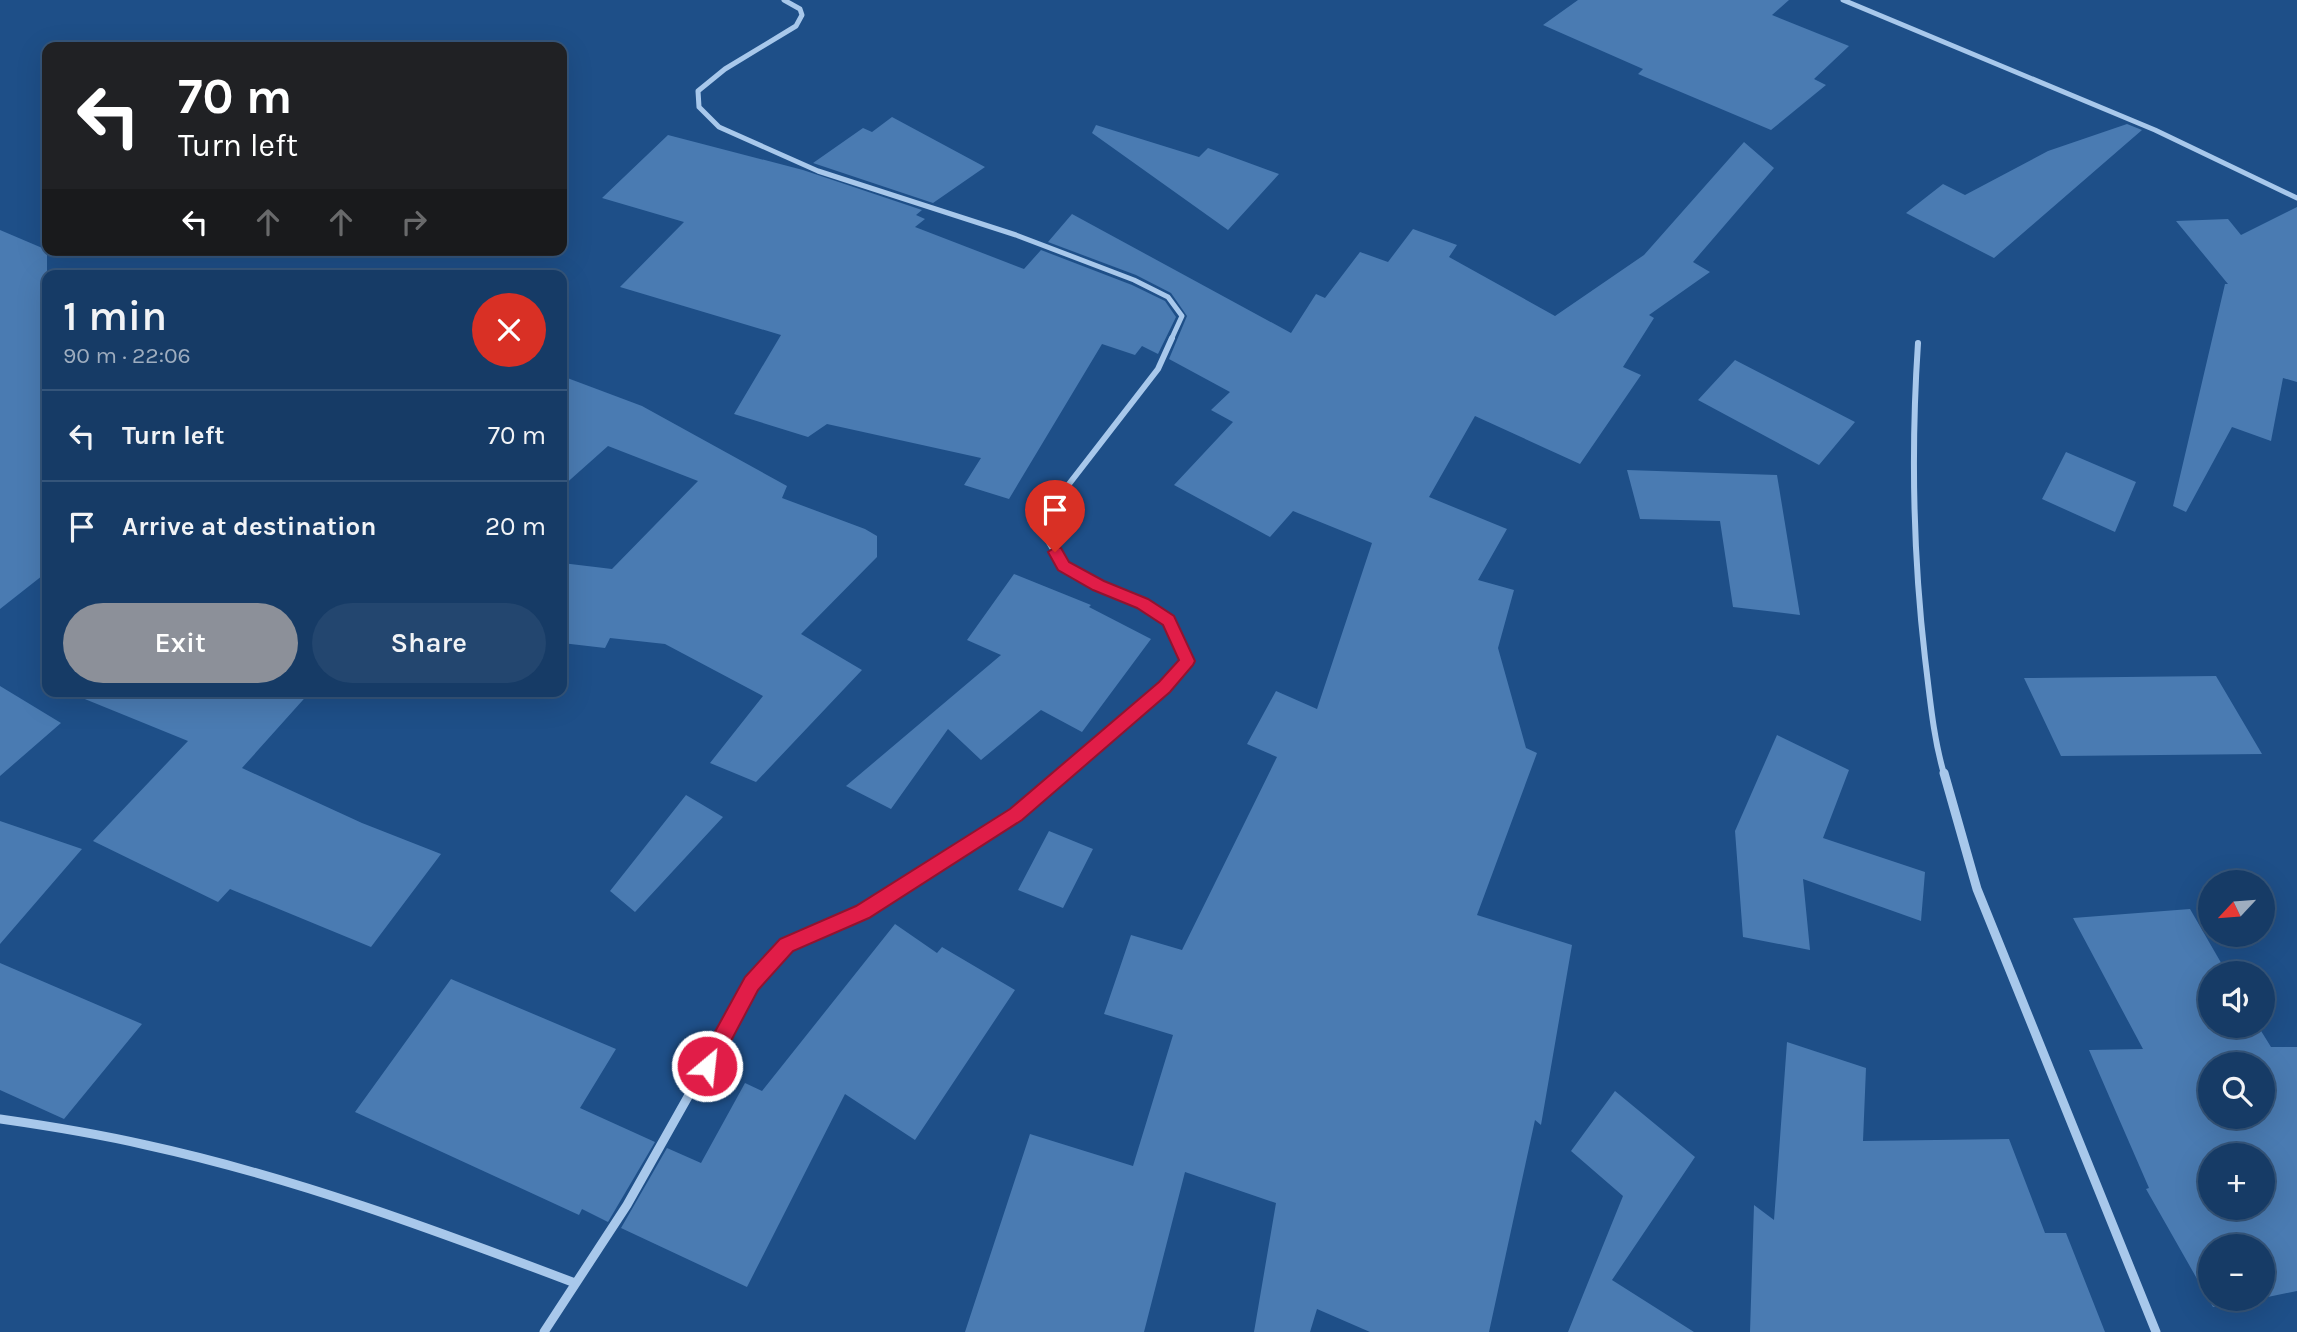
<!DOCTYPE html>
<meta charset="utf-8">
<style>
body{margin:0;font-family:Karla,sans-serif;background:#23466f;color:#f1f3f6;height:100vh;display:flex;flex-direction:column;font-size:26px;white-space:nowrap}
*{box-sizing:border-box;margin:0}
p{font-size:23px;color:#9eadbf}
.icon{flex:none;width:38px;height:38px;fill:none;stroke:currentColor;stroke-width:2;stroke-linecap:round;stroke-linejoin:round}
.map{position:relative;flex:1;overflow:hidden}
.details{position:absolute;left:42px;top:270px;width:525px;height:427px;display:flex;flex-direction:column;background:#163b66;border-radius:14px;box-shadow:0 7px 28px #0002,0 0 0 2px #35557a}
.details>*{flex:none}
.banner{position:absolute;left:42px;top:42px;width:525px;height:214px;border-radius:14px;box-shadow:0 7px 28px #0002,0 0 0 2px #35557a;background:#202124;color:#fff;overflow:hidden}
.needle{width:46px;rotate:244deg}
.fabs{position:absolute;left:2198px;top:870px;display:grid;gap:14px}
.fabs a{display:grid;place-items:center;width:77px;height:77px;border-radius:50%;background:#163b66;box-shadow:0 7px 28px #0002,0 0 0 2px #35557a;font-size:35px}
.pin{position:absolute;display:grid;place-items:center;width:60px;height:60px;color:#fff;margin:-72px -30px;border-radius:50% 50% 50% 0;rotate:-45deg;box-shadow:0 0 7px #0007}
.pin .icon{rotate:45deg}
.me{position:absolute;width:77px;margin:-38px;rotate:28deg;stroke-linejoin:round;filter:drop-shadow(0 0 5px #0008)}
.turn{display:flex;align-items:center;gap:24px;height:147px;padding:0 21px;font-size:32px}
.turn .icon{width:91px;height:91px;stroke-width:2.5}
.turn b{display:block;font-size:49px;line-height:60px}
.lanes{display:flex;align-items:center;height:66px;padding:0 21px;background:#0003;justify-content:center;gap:35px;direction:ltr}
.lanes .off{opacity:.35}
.round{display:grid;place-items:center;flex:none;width:74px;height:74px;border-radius:37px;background:#23466f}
.headline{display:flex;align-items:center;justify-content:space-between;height:119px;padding:0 21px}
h1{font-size:42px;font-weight:600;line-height:52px}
.cta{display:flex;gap:14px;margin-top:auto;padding:14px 21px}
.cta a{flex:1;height:80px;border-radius:42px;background:#8c9099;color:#fff;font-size:28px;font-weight:600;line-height:80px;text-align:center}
.cta a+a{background:#23466f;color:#f1f3f6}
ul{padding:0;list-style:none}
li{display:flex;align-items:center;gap:21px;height:91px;padding:0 21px;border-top:2px solid #35557a}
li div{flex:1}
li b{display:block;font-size:26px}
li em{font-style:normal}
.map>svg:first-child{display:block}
.building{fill:#4a7bb2;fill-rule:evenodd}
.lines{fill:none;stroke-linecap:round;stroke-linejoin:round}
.minor-far2{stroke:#a8c8eb;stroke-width:5}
.minor-far1{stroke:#a8c8eb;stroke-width:6}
.minor{stroke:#a8c8eb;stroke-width:9}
.route{fill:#e11d48;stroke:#92132f;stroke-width:2}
</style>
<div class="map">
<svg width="2297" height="1332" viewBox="0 0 2297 1332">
<rect width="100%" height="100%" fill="#1e4f88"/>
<path class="building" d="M 1578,0 L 1789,0 L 1772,15 L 1849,46 L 1814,79 L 1826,85 L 1771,130 L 1638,74 L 1643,69 L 1543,25 Z
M 892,117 L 985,167 L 933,203 L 813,163 L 863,128 L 872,132 Z
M 2127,124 L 2142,130 L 1994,258 L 1906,213 L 1943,184 L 1965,195 L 2048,151 Z
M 1096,125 L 1199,157 L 1208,148 L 1279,174 L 1228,230 L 1092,133 Z
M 668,135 L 803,170 L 922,210 L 916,215 L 925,219 L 915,227 L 1024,269 L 1041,250 L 1132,285 L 1165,301 L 1176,317 L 1158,354 L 1142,346 L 1135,355 L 1102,344 L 1009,499 L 964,485 L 981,458 L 827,424 L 808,437 L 734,414 L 781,335 L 620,287 L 684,222 L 602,198 Z
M 1744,142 L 1774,168 L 1693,262 L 1710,272 L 1649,315 L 1654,318 L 1623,367 L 1641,375 L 1580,464 L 1475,416 L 1429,497 L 1507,529 L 1478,580 L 1514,590 L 1498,648 L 1526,748 L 1537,753 L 1477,915 L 1572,945 L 1541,1125 L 1535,1120 L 1489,1332 L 1370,1332 L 1317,1309 L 1310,1332 L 1254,1332 L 1276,1203 L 1185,1172 L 1144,1332 L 965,1332 L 1030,1134 L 1133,1166 L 1173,1035 L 1104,1014 L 1131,935 L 1182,950 L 1277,757 L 1247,744 L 1276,691 L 1317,709 L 1372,543 L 1293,511 L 1270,537 L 1174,485 L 1233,422 L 1211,410 L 1230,392 L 1169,359 L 1187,316 L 1171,293 L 1136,275 L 1048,242 L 1072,214 L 1291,333 L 1316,294 L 1325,298 L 1360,252 L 1388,262 L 1413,229 L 1457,245 L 1449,257 L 1555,316 L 1644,255 Z
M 2297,207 L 2297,382 L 2283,378 L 2271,441 L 2232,427 L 2186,512 L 2173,506 L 2225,284 L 2228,284 L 2176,221 L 2228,219 L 2241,235 Z
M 0,230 L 47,250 L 47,572 L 0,609 Z
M 1735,360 L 1855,422 L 1819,465 L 1698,400 Z
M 562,376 L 642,406 L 787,486 L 782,498 L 865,529 L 877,536 L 877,557 L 801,634 L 862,670 L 756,782 L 710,763 L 763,696 L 665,644 L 610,638 L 605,648 L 562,643 L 562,563 L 612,569 L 698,481 L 608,446 L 562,487 Z
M 2066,452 L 2136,482 L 2115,532 L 2042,499 Z
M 1627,470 L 1777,475 L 1800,615 L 1733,607 L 1720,521 L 1640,519 Z
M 1014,574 L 1091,605 L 1089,607 L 1151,639 L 1082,732 L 1041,710 L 981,760 L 948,729 L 891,809 L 846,786 L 1001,655 L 967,640 Z
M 2216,676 L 2262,754 L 2061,756 L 2024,678 Z
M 0,686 L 61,723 L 0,776 Z
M 71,691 L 311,691 L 242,768 L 362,823 L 441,854 L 371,947 L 230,889 L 218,902 L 93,841 L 188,741 L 70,693 Z
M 1777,735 L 1849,770 L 1823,838 L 1925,872 L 1921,921 L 1803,879 L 1810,950 L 1743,937 L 1735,831 Z
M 686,795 L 723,817 L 635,912 L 610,891 Z
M 0,821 L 82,849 L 0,944 Z
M 1049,831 L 1093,849 L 1063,908 L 1018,890 Z
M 2190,909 L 2227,973 L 2210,973 L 2210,1026 L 2258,1026 L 2271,1047 L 2297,1047 L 2297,1291 L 2263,1298 L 2263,1246 L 2210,1246 L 2210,1298 L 2258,1298 L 2213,1307 L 2146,1189 L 2149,1188 L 2089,1050 L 2143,1049 L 2073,918 ZM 2210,1064 L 2263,1064 L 2263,1116 L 2210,1116 ZM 2210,1155 L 2263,1155 L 2263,1208 L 2210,1208 Z
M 895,924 L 937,953 L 942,947 L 1015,990 L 915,1140 L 845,1094 L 747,1287 L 621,1228 L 667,1148 L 701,1163 L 745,1083 L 762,1091 Z
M 0,963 L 142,1024 L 64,1119 L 0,1090 Z
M 451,979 L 616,1049 L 580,1108 L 655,1142 L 608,1222 L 582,1209 L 579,1215 L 355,1112 Z
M 1787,1042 L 1866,1068 L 1863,1141 L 2009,1139 L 2045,1233 L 2066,1233 L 2105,1332 L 1750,1332 L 1754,1205 L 1774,1220 Z
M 1615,1091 L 1695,1157 L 1612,1280 L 1694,1332 L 1568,1332 L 1623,1196 L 1571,1151 Z"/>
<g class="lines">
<path class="minor-far2" d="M 784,0 L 800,9 L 802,15 L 796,26 L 725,69 L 698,91 L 699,107 L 719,127 L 818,171 L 1016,235 L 1134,280 L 1168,297 L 1182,316 L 1171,340
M 1843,0 L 2155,130 L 2297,198"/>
<path class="minor-far1" d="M 1918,343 C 1911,448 1913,554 1925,658 C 1930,698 1933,736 1944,774
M 1063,774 L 1165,687 L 1187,661 L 1169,621 L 1142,603 L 1063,566 L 1047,539 L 1052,506 L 1158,369 L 1172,338"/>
<path class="minor" d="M 1944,773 L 1977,889 L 2156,1332
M 0,1119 C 49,1126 98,1134 146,1145 C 293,1177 435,1230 575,1283
M 544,1332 L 627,1205 L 752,983 L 786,945 L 862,912 L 1016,815 L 1065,773"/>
</g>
<path class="route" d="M 1055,547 L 1061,548 L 1069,562 L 1104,581 L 1148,599 L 1174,616 L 1195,661 L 1193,665 L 1170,692 L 1022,820 L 869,918 L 793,951 L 758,990 L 714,1073 L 707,1076 L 700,1073 L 697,1066 L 700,1059 L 745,977 L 780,939 L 856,906 L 1010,809 L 1159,682 L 1179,660 L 1163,625 L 1137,608 L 1093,590 L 1058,570 L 1048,552 Z"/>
</svg>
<div class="fabs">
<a><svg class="needle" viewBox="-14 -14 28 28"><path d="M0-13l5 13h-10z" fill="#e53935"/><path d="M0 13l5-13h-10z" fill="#9eadbf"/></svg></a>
<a><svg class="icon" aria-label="sound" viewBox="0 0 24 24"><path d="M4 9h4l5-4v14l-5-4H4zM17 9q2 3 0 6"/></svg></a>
<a><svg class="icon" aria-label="search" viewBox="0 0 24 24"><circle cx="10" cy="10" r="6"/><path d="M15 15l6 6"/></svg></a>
<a>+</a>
<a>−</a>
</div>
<div class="pin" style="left:1055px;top:552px;background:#d93025"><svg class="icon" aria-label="arrive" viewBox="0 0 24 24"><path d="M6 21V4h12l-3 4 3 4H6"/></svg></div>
<svg class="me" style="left:707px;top:1066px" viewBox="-20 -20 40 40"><circle r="17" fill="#e11d48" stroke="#fff" stroke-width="3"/><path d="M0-11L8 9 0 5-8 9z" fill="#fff"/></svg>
<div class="banner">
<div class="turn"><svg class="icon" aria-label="left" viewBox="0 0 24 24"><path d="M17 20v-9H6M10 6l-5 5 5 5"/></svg><div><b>70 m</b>Turn left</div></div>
<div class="lanes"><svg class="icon" aria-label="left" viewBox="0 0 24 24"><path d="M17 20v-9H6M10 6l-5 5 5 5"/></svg><svg class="icon off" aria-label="ahead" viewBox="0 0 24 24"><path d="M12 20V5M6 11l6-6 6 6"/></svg><svg class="icon off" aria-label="ahead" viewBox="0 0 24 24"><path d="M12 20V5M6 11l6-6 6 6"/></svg><svg class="icon off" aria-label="right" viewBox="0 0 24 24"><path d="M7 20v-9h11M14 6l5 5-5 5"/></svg></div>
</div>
<section class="details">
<div class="headline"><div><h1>1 min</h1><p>90 m · 22:06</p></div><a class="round" style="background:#d93025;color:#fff"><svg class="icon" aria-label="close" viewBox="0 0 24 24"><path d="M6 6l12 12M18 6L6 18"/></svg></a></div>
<ul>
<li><svg class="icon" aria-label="left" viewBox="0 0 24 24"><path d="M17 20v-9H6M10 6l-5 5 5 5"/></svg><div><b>Turn left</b></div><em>70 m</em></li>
<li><svg class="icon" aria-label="arrive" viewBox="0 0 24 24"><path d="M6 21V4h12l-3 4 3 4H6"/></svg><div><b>Arrive at destination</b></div><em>20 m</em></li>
</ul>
<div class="cta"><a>Exit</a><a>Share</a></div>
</section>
</div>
